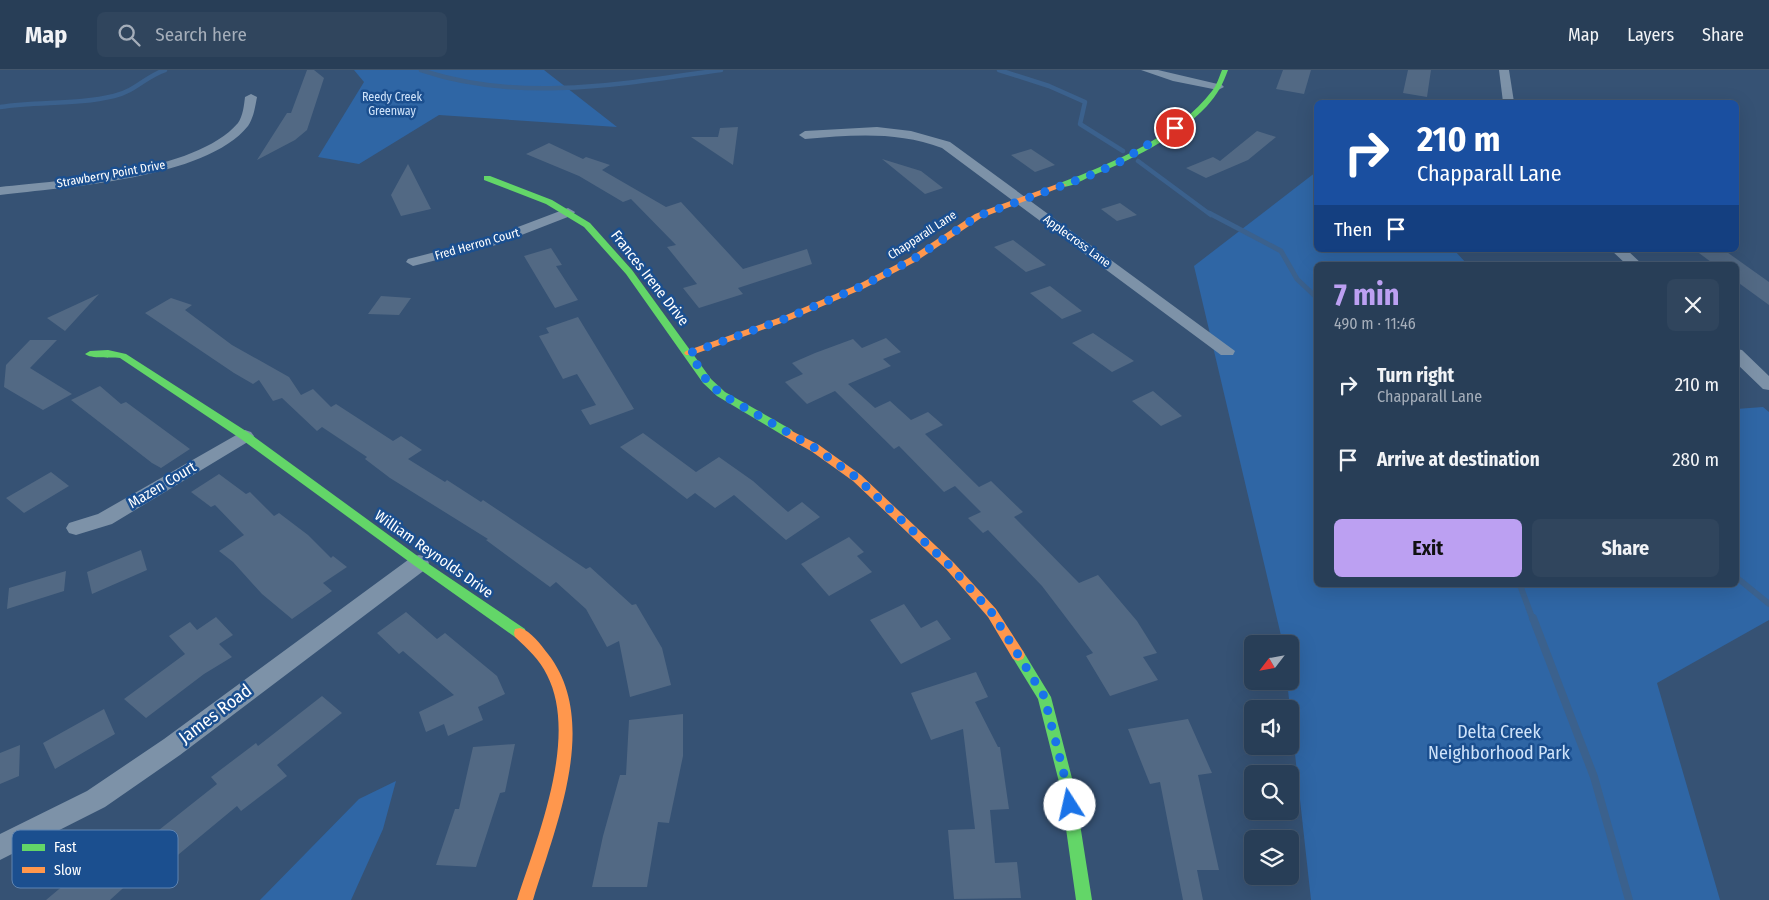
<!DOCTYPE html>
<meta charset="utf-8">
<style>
body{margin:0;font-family:"Fira Sans Condensed",sans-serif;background:#30455d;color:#f1f3f6;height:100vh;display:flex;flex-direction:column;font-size:19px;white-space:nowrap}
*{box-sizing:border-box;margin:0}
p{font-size:16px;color:#a5aeba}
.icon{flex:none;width:28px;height:28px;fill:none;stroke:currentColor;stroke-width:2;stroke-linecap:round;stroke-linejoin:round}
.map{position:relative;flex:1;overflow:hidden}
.side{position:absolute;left:1314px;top:192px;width:425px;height:325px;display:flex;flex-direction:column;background:#283e57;border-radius:8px;box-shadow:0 5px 20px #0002,0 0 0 1px #44576d}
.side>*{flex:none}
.guide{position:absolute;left:1314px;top:30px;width:425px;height:152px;border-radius:8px;box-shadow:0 5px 20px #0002,0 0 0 1px #44576d;background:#1a4fa0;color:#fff;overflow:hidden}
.needle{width:32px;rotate:239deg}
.fabs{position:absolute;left:1244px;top:565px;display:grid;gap:10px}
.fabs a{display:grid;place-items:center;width:55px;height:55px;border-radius:8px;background:#283e57;box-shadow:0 5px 20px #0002,0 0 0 1px #44576d;font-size:25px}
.pin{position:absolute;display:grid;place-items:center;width:42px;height:42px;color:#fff;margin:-21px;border:2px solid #fff;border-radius:50%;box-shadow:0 1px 5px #0007}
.me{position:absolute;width:55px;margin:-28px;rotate:350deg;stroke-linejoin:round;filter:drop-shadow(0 0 4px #0008)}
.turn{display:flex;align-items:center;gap:18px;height:105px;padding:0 20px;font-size:22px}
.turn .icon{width:65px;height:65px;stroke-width:2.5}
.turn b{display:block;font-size:35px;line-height:42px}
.then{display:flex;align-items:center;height:48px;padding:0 20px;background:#0003;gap:10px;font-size:19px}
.round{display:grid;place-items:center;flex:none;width:52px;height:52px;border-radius:8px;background:#30455d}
.head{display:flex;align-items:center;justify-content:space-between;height:85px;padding:0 20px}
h1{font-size:30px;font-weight:700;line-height:38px;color:#bca0f2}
.primary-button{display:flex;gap:10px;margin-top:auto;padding:10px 20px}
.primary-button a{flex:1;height:58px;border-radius:8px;background:#bca0f2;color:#111;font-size:20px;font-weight:700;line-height:58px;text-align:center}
.primary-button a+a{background:#30455d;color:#f1f3f6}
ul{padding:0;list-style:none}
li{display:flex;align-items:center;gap:15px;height:75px;padding:0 20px}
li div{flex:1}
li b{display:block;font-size:19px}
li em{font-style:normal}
header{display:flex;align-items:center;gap:30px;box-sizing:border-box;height:70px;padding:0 25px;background:#283e57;border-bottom:1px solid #44576d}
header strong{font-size:24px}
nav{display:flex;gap:28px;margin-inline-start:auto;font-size:18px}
.search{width:350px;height:45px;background:#30455d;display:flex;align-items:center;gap:12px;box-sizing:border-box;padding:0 18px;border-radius:8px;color:#a5aeba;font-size:19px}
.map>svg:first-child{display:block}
.green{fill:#2f66a5}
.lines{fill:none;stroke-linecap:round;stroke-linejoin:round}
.stream-far3{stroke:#3b618d;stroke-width:4.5}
.stream-far2{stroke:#3b618d;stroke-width:5}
.stream-far1{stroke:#3b618d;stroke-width:6}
.stream{stroke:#3b618d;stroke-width:8}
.building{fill:#526984}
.street{fill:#7d92a8;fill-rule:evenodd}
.fast{fill:#63d668;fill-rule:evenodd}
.slow{fill:#ff974d;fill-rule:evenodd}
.route{stroke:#1a73e8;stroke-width:9;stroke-dasharray:0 16.2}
.labels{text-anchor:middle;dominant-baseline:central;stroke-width:5;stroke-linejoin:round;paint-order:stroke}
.far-park-label{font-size:12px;fill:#cfe3fa;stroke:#1b4f8f}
.far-street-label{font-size:12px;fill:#fff;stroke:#1b4f8f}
.street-label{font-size:15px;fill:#fff;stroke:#1b4f8f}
.near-street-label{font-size:18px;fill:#fff;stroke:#1b4f8f}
.near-park-label{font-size:18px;fill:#cfe3fa;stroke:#1b4f8f}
.key{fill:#1b4f8f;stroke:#5f84b1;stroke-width:1}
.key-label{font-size:14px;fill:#fff}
</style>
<header>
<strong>Map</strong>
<div class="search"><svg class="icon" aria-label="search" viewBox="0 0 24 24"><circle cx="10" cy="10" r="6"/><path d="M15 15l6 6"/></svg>Search here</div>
<nav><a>Map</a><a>Layers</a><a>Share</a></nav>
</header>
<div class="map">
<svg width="1769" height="830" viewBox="0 0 1769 830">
<rect width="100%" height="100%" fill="#365274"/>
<path class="green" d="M 354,0 L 544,0 L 617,57 L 439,45 L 359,94 L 318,87 L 364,12 Z
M 1316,102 L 1316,180 L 1454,180 L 1468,195 L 1316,195 L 1316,515 L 1736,515 L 1736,339 L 1763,337 L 1769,342 L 1769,550 L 1657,613 L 1720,830 L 1311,830 L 1287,611 L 1290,611 L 1290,574 L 1283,574 L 1194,196 Z
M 396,711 L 383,759 L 351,830 L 260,830 L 359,729 Z"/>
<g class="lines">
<path class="stream-far3" d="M 421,0 C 518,33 622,14 721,0
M 999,0 L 1049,16 L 1085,32 L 1080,54 L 1123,81
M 0,37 C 38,31 77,35 114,26 C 136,21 146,6 165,0
M 1138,91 L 1211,145"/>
<path class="stream-far2" d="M 1209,143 L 1281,181 L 1297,209 L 1316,227"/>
<path class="stream-far1" d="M 1736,507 L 1769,534
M 1520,515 L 1533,550"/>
<path class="stream" d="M 1533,548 L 1594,707 L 1629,830"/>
</g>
<path class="building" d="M 307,0 L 314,0 L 324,8 L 307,60 L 295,70 L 257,90 L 287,43 L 291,43 Z
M 1283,0 L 1311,0 L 1304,24 L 1276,19 Z
M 1408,0 L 1431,0 L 1427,27 L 1403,23 Z
M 738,57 L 733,95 L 691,67 L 718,67 L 720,58 Z
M 1257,61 L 1276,67 L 1248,90 L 1206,108 L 1186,98 L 1213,87 L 1220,91 Z
M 549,73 L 583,89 L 586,87 L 610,95 L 602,100 L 666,137 L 681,132 L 743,199 L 807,179 L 812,194 L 738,218 L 743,224 L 699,238 L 683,218 L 697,214 L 667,177 L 676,175 L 631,129 L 623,132 L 579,106 L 526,84 Z
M 1031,79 L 1055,95 L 1035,102 L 1011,85 Z
M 882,89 L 921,101 L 943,118 L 925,124 Z
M 408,94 L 431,139 L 401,146 L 391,125 Z
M 1120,133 L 1137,145 L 1117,151 L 1101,139 Z
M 1013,170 L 1046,195 L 1026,202 L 994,177 Z
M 551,178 L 562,195 L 556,196 L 578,230 L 555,238 L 524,186 Z
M 1695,180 L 1724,180 L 1769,212 L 1769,235 L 1736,211 L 1736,195 L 1715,195 Z
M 1050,216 L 1082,241 L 1062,249 L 1030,223 Z
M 99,224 L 65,261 L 47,248 Z
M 381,226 L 411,228 L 399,245 L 368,244 Z
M 171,228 L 192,235 L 185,240 L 232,275 L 289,307 L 301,325 L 313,319 L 331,337 L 336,334 L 393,371 L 401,366 L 422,380 L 408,389 L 445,412 L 447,410 L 481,432 L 483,430 L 586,499 L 590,497 L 632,535 L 636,534 L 662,578 L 671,615 L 630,627 L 619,571 L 607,577 L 586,539 L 556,512 L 550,517 L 486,470 L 488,469 L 390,408 L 365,389 L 367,387 L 322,357 L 317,361 L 282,328 L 273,331 L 259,310 L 253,314 L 234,303 L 145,243 Z
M 578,247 L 634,339 L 590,355 L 581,340 L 596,335 L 577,304 L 563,309 L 539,266 L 549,263 L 546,258 Z
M 1093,263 L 1134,291 L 1112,302 L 1072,273 Z
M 886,268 L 901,282 L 883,289 L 891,296 L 848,314 L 875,338 L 890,331 L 911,350 L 928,342 L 943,355 L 925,364 L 979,417 L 991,411 L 1023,442 L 1014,447 L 1079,513 L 1098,505 L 1137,551 L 1157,583 L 1143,587 L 1158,610 L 1110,626 L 1086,586 L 1093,583 L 1042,516 L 988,460 L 983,463 L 968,448 L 981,442 L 955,416 L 944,422 L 899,376 L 894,379 L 835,321 L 807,334 L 785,312 L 803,304 L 792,293 L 815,283 L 853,269 L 862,278 Z
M 30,270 L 57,270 L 30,298 L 72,324 L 43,340 L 4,317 L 6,295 Z
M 100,316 L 121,334 L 126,332 L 190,379 L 161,398 L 152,393 L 71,330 Z
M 1153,321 L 1182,346 L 1161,356 L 1132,331 Z
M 643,363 L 696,402 L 719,387 L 753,411 L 788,442 L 802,432 L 820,447 L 786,470 L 734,425 L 715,438 L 695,423 L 687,429 L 620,377 Z
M 51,402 L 69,416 L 24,443 L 6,428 Z
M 219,404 L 246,424 L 250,422 L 274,446 L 279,443 L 308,465 L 331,488 L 333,486 L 347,497 L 323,513 L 332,521 L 292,549 L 262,524 L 233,492 L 219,481 L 244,465 L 215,435 L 211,437 L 191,422 Z
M 849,467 L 864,482 L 857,486 L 872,502 L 829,526 L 801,494 Z
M 141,480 L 147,500 L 92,524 L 87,502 Z
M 66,501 L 64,521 L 7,539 L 9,518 Z
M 904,534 L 921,558 L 937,550 L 951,569 L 901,594 L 870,550 Z
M 406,542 L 437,569 L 445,563 L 497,606 L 505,624 L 478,637 L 483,650 L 448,666 L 444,654 L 426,662 L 419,642 L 454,625 L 403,581 L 399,584 L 377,563 Z
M 216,547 L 233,565 L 219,574 L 232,587 L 204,604 L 146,648 L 124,629 L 185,584 L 169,566 L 190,552 L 197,560 Z
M 976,602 L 988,627 L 975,632 L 998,677 L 1000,677 L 1009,739 L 990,740 L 995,793 L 1017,792 L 1021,828 L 954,829 L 948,760 L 975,759 L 963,659 L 931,670 L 911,623 Z
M 322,626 L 342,643 L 277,695 L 287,706 L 241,741 L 237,736 L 161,799 L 140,775 L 217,714 L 211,707 L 256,673 L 258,676 Z
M 104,639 L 115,664 L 55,699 L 43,673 Z
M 683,644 L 683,686 L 669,753 L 658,752 L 647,817 L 592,817 L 603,766 L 620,705 L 626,705 L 629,650 Z
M 1188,649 L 1212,703 L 1198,705 L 1219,800 L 1197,800 L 1203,830 L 1183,830 L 1160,712 L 1150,714 L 1128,659 Z
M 515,674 L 505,722 L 500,723 L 476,797 L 436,795 L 455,739 L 459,739 L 473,677 Z
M 20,675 L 19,706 L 0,714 L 0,683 Z
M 102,783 L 132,810 L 110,830 L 46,830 Z"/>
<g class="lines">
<path class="street" d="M 1141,0 L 1158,0 L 1222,15 L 1224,17 L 1218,20 L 1173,11 Z
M 1499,0 L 1509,0 L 1514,32 L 1503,32 Z
M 251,24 L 257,27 C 255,37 254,47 248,56 C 206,109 64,117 0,125 L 0,117 C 63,110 195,103 238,53 C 243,46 244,35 245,27 Z
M 877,57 L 911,61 L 950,72 L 1235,281 L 1233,285 L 1221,285 L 942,78 C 897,61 852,65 805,69 L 799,65 L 805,61 Z
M 568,138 L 575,142 L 573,145 L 496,175 L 413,196 L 406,192 L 408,189 L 486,169 Z
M 1611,180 L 1627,180 L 1643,195 L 1627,195 Z
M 1736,279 L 1742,280 L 1769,306 L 1769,320 L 1763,319 L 1736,293 Z
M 245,360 L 251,362 L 254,366 L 251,370 L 112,454 L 76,465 L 69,463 L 66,458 L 69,453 L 98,444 Z
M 419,485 L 426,487 L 429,493 L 426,499 L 180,685 L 105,737 L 0,790 L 0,764 L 87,721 L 164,669 L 412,487 Z"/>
<path class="fast" d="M 1222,0 L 1228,0 C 1223,14 1217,25 1207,36 C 1176,69 1130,90 1089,107 C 1081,111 1069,118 1060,117 L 1060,113 C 1111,94 1179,65 1212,21 C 1217,15 1219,7 1222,0 Z
M 484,106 L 490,106 L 552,130 L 590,153 L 632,200 L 711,309 L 725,322 L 792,360 L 793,363 L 792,366 L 784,366 L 717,326 L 703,313 L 626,204 L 584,157 L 546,134 L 484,110 Z
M 108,280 L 126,284 L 249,363 L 423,490 L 525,559 L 526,563 L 525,567 L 520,568 L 515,567 L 415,496 L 241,369 L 120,288 C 110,287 91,289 85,284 L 90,281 Z
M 1018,579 L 1023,581 L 1051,627 L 1074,716 L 1092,830 L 1076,830 L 1060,716 L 1038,629 L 1011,585 L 1013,581 Z"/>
<path class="slow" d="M 1060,113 L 1067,115 L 981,148 L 915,192 L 865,218 L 790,250 L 692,285 L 686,285 L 684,283 L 686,281 L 784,246 L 859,214 L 909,188 L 975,144 Z
M 788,359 L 819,375 L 861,405 L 954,493 L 996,539 L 1023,581 L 1025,585 L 1023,589 L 1018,591 L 1013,589 L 988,547 L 946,499 L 853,411 L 811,381 L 784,366 L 783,363 Z
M 520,558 C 531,561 541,575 548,584 C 601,652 555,757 533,830 L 517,830 C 537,768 579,667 547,605 C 540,590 527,578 515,567 L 514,563 L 515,559 Z"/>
</g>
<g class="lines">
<path class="route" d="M 1070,735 L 1067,716 L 1044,626 L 992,543 L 950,496 L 857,408 L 815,378 L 721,324 L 707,311 L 690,283 L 787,248 L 862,216 L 912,190 L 978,146 L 1086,107 L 1118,93 L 1175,58"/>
</g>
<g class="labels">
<g class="far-park-label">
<text x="392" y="27">Reedy Creek<tspan x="392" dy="14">Greenway</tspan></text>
</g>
<g class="far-street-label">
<text transform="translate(111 104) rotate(-10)">Strawberry Point Drive</text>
<text transform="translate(922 165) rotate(-33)">Chapparall Lane</text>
<text transform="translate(1077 171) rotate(36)">Applecross Lane</text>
<text transform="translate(477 174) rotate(-16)">Fred Herron Court</text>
</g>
<g class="street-label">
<text transform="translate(650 208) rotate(52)">Frances Irene Drive</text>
<text transform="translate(162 415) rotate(-31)">Mazen Court</text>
<text transform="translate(434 484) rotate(35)">William Reynolds Drive</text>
</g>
<g class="near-street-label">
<text transform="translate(215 644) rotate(-37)">James Road</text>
</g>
<g class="near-park-label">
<text x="1499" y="662">Delta Creek<tspan x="1499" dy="21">Neighborhood Park</tspan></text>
</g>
</g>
<rect x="12" y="760" width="166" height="58" rx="8" class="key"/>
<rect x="22" y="774" width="23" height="7" fill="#63d668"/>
<rect x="22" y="797" width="23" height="6" fill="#ff974d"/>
<g class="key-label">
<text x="54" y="782">Fast</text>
<text x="54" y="805">Slow</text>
</g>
</svg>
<div class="fabs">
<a><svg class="needle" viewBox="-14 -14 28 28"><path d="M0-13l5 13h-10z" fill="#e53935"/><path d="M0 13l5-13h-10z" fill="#a5aeba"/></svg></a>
<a><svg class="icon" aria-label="sound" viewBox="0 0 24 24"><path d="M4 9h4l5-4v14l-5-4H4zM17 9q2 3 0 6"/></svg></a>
<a><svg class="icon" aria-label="search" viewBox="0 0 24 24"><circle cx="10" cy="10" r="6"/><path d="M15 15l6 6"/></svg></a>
<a><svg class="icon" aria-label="layers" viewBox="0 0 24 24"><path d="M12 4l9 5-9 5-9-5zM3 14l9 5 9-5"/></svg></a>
</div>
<div class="pin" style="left:1175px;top:58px;background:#d93025"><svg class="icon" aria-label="arrive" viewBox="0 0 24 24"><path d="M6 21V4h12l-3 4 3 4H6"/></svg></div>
<svg class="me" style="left:1070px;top:735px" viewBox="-20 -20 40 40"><circle r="19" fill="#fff"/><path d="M0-13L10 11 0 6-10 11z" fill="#1a73e8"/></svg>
<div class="guide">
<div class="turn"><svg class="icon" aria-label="right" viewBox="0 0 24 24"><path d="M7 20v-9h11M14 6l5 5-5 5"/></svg><div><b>210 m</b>Chapparall Lane</div></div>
<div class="then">Then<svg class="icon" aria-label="arrive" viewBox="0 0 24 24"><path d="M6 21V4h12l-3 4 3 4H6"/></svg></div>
</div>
<section class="side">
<div class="head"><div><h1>7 min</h1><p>490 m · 11:46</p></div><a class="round"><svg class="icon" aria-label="close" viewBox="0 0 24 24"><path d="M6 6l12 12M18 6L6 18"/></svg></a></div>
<ul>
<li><svg class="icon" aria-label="right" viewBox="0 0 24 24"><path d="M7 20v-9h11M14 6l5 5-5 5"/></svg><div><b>Turn right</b><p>Chapparall Lane</p></div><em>210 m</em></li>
<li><svg class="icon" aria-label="arrive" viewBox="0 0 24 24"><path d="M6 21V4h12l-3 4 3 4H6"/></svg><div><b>Arrive at destination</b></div><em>280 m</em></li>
</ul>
<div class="primary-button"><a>Exit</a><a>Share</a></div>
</section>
</div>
